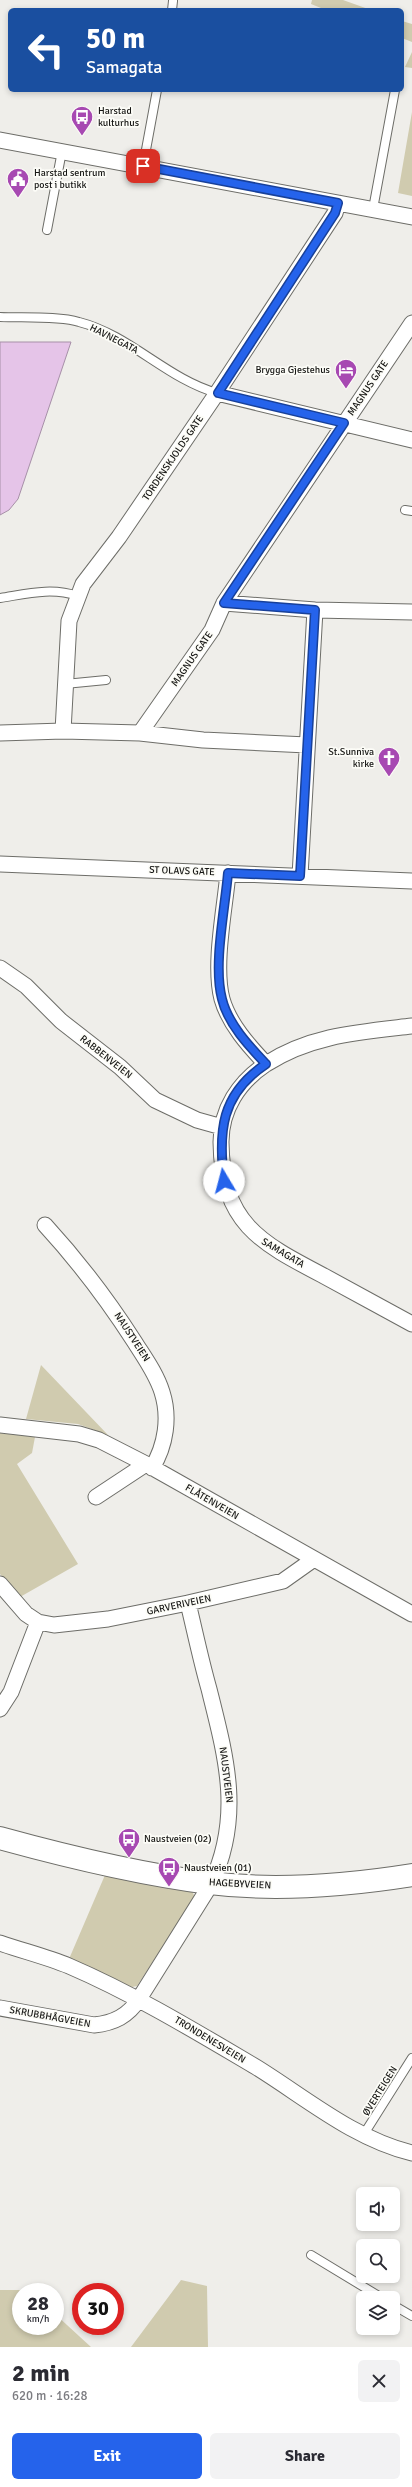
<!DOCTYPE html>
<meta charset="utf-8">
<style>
body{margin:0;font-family:Signika,sans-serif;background:#f2f2f3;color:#2b2b33;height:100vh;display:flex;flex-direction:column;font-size:15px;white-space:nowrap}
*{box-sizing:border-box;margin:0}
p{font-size:13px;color:#7c7c81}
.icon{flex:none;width:22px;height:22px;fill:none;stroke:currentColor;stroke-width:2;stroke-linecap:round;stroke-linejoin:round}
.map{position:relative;height:2347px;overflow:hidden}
.details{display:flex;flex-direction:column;background:#fff;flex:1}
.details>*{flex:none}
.banner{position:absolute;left:8px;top:8px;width:396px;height:84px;border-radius:6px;box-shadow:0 2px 6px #0003;background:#1a4fa0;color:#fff;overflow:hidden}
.buttons{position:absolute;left:356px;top:2187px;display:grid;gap:8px}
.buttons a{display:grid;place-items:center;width:44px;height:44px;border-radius:6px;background:#fff;box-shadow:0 2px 6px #0003;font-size:20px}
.speed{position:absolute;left:12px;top:2283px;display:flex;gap:8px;font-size:20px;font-weight:700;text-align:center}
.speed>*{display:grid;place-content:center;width:52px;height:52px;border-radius:50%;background:#fff;box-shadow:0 2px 6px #0003;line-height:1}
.speed small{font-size:10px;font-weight:400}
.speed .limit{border:6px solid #d22;background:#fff;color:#111}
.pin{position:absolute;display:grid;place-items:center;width:34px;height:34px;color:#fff;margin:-17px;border-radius:8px;box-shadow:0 2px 6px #0006}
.me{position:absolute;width:44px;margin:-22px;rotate:352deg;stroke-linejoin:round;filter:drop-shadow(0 0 3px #0008)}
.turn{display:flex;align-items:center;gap:14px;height:84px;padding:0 12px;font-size:18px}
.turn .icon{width:52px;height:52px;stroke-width:2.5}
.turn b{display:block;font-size:28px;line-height:34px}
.round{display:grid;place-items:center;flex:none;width:42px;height:42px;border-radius:6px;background:#f2f2f3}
.summary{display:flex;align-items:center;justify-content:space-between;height:68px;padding:0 12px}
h1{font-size:24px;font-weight:700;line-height:30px}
.cta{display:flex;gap:8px;margin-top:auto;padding:8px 12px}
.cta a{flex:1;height:46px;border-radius:6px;background:#2563eb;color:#fff;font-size:16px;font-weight:700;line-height:46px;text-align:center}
.cta a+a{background:#f2f2f3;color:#2b2b33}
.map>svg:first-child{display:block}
.green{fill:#d0cbaf}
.water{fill:#e5c4e8;stroke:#a790a8}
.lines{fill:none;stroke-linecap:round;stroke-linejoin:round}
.service-casing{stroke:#6d6d68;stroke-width:10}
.minor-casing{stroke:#6d6d68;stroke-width:17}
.secondary-casing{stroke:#6d6d68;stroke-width:24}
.service{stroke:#fff;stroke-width:8}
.minor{stroke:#fff;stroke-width:15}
.secondary{stroke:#fff;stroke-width:22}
.route-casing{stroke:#184099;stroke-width:10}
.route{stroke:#2563eb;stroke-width:7}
.labels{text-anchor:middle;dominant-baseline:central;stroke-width:3.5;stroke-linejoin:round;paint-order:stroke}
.poi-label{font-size:10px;fill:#161614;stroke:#fcfcf7;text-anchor:start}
.street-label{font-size:10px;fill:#161614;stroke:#fcfcf7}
</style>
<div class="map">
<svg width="412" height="2347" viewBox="0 0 412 2347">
<rect width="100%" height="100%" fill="#efeeea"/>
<path class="green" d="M 312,0 L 343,0 L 371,10 L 326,10 L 311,4 Z
M 402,21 L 412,24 L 412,42 L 402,38 Z
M 412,52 L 412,68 L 405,67 Z
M 412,112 L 412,196 L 398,193 Z
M 41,1365 L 108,1435 L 78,1424 L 26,1419 Z
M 0,1433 L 35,1437 L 32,1453 L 17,1464 L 78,1564 L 20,1597 L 0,1574 Z
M 105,1875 L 192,1891 L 195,1897 L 137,1986 L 132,1987 L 69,1959 Z
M 181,2280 L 207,2286 L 208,2347 L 131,2347 Z
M 0,2290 L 26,2290 L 29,2292 L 21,2292 L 21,2326 L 55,2326 L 55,2314 L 91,2347 L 0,2347 Z"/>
<path class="water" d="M 0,342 L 71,342 L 18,499 L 9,510 L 0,515 Z"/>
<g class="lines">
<g class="service-casing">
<path id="service" d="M 172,10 L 173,1
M 143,166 L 157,90
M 373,209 L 395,90
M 47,230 L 62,151
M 0,317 C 23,318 59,316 79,322 C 130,335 167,379 217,393
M 405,510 L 412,511
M 0,598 C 26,594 52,587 77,596
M 65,684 L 106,680
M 364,2134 L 412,2058
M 311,2255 L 382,2298
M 393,2305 L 412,2316"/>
</g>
<g class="minor-casing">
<path id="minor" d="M 0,140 L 412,217
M 217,393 L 412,440
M 224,603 L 315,610 L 412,612
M 63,731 L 69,621 L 83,584 L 119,537 L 217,393 L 335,213 L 338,203
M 0,733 L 63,731 L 140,733 L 203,740 L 307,745
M 140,733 L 212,630 L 224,603 L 412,323
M 0,864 L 412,881
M 228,873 C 225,908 213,965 222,999 C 229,1024 249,1046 266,1064 C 239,1082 221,1109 221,1142 C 222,1223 259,1242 324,1276 C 353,1292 383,1308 412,1324
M 300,876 L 315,610
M 0,968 L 26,986 L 61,1021 L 120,1067 L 155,1100 L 197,1120 L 222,1127
M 266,1064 C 311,1035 360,1032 412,1026
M 45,1225 C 78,1261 107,1299 134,1341 C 144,1357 156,1373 162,1392 C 170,1417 166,1445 152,1468
M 0,1425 L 79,1434 L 99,1440 L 146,1464 L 412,1614
M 96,1497 L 146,1464
M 0,1584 L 26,1614 L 38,1622 L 54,1625 L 108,1619 L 188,1603 L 283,1581 L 314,1559
M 0,1709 L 11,1692 L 38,1622
M 0,1943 C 23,1951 47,1957 69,1966 C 134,1994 195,2031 256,2067 C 306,2098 354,2139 412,2153
M 0,2008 L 94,2025 C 114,2023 128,2016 139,1999 L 211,1884 C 243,1816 226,1757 209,1689 C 201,1661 195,1632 188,1603"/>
</g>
<g class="secondary-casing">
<path id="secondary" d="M 0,1838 C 69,1857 139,1874 210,1883 C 273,1891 349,1885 412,1875"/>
</g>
<use href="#service" class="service"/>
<use href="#minor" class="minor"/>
<use href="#secondary" class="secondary"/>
</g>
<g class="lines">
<g class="route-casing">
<path id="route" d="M 143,166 L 338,203 L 335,213 L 218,393 L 344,423 L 224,603 L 315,610 L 300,876 L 228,873 C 225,909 213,965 222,999 C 228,1024 249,1046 266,1064 C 221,1094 218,1131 224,1181"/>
</g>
<use href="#route" class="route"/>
</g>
<defs>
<g id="bus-pin" transform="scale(1.15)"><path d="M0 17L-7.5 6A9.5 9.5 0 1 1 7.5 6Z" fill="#a749b2" stroke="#fcfcf7"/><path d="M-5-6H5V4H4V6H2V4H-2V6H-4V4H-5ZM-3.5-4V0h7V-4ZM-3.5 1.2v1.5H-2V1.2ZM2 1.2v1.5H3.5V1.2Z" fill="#fff"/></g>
<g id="civic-pin" transform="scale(1.15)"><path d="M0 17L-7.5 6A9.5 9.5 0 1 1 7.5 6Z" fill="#a749b2" stroke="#fcfcf7"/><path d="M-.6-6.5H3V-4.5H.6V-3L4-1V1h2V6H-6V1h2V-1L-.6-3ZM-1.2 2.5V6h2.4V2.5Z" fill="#fff"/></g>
<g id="hotel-pin" transform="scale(1.15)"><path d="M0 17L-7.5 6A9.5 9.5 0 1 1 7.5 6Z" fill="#a749b2" stroke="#fcfcf7"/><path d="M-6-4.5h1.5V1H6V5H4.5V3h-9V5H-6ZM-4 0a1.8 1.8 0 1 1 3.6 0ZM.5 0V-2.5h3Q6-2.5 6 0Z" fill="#fff"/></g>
<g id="church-pin" transform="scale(1.15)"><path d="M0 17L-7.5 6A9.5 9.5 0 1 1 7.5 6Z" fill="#a749b2" stroke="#fcfcf7"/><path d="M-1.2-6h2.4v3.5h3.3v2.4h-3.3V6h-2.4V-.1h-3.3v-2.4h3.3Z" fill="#fff"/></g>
</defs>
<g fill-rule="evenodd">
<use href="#bus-pin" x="82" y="117"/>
<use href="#civic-pin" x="18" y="179"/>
<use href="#hotel-pin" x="346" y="370"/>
<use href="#church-pin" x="389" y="758"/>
<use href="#bus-pin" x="129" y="1839"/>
<use href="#bus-pin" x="169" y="1868"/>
</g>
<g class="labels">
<g class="poi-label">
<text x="98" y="111">Harstad<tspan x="98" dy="12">kulturhus</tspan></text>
<text x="34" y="173">Harstad sentrum<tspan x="34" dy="12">post i butikk</tspan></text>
<text x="330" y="370" text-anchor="end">Brygga Gjestehus</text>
<text x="374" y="752" text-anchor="end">St.Sunniva<tspan x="374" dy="12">kirke</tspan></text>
<text x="144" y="1839">Naustveien (02)</text>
<text x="184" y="1868">Naustveien (01)</text>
</g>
<g class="street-label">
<text transform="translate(114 339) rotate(27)">HAVNEGATA</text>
<text transform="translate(368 388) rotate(-56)">MAGNUS GATE</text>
<text transform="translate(173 458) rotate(-56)">TORDENSKJOLDS GATE</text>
<text transform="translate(192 659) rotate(-55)">MAGNUS GATE</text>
<text transform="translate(182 871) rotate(2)">ST OLAVS GATE</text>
<text transform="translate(106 1057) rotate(38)">RABBENVEIEN</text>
<text transform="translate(283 1253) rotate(31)">SAMAGATA</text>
<text transform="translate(132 1337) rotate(57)">NAUSTVEIEN</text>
<text transform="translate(212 1502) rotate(30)">FLÅTENVEIEN</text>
<text transform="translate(179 1605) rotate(-12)">GARVERIVEIEN</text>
<text transform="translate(226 1775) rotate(83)">NAUSTVEIEN</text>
<text transform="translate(240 1884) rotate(3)">HAGEBYVEIEN</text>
<text transform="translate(50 2017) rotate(10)">SKRUBBHÅGVEIEN</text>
<text transform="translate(210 2040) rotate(31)">TRONDENESVEIEN</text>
<text transform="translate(380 2091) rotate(-58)">ØVERTEIGEN</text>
</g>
</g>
</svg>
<div class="buttons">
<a><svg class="icon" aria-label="sound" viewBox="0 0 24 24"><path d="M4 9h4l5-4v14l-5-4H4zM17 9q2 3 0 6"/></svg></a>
<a><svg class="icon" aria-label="search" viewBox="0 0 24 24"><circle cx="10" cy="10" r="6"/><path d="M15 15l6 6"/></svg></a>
<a><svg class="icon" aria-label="layers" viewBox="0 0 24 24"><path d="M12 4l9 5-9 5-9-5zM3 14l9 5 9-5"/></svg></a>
</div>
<div class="speed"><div>28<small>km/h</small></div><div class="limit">30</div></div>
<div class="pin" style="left:143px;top:166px;background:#d93025"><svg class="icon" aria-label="arrive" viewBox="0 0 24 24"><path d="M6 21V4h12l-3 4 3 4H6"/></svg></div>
<svg class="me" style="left:224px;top:1181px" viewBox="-20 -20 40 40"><circle r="19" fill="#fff"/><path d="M0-13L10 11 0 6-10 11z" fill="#2563eb"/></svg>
<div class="banner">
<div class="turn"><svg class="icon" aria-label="left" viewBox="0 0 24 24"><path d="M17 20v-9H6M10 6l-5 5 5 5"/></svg><div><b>50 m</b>Samagata</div></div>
</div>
</div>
<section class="details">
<div class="summary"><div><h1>2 min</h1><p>620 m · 16:28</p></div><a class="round"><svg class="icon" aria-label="close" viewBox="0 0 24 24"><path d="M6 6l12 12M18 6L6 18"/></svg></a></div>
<div class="cta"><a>Exit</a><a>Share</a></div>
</section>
